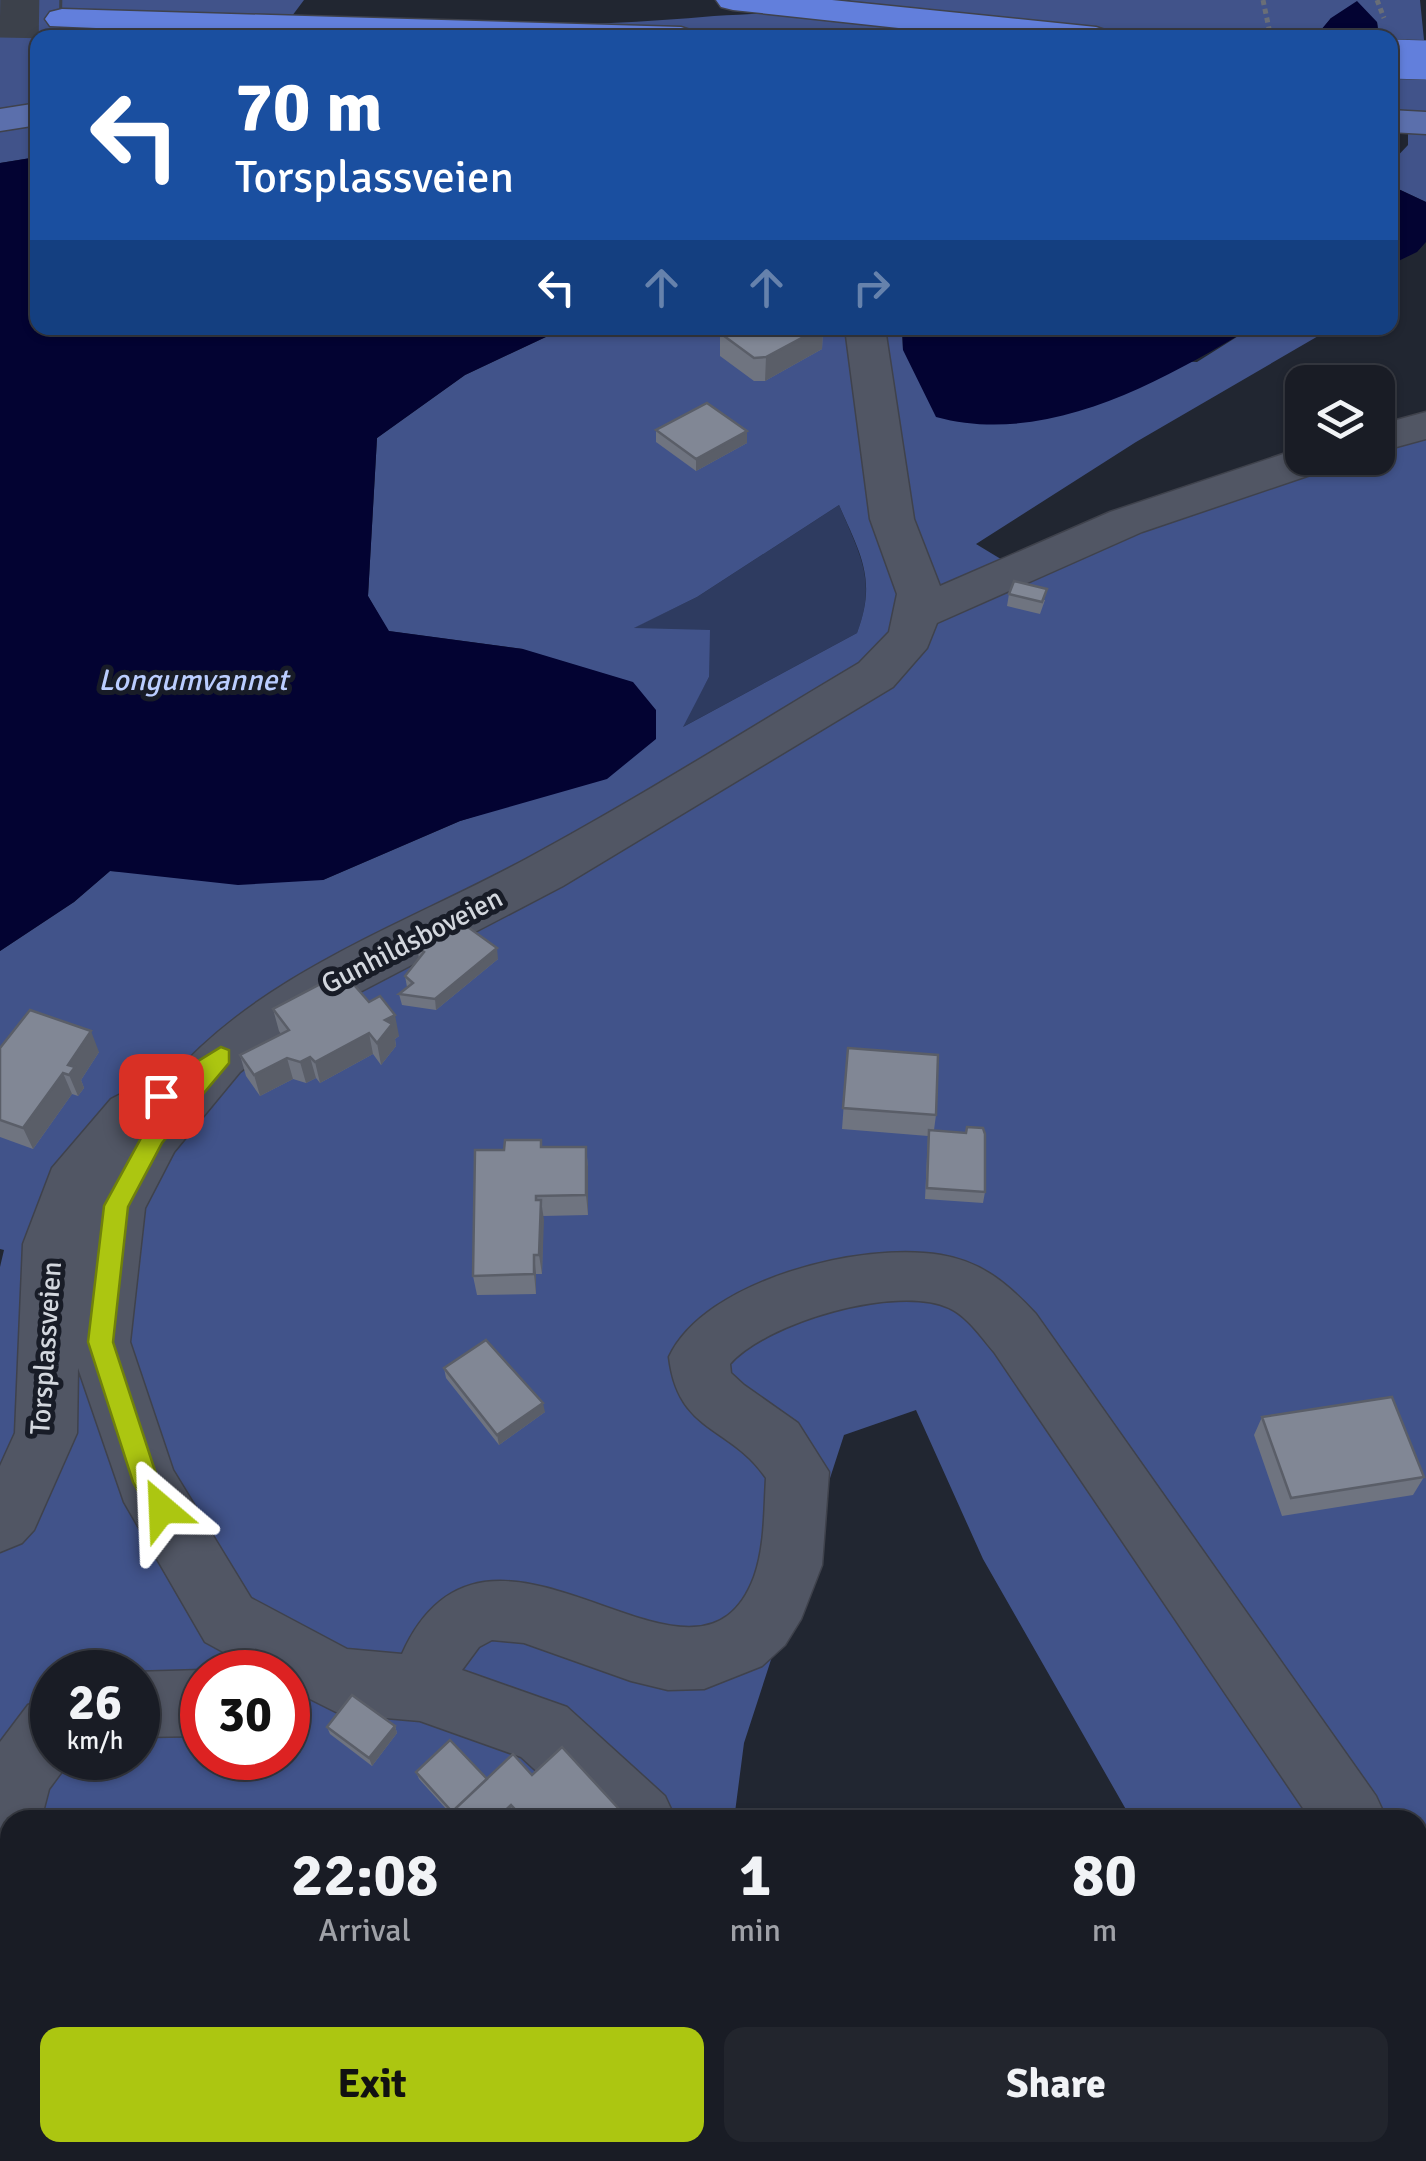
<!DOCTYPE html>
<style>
body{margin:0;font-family:Signika,sans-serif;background:#22252d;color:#f1f3f6;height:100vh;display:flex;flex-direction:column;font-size:38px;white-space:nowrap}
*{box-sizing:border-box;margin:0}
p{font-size:32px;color:#9fa1a7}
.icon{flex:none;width:55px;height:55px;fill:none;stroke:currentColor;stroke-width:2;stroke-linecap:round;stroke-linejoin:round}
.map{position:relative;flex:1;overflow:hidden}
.sheet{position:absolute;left:0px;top:1810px;width:1428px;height:352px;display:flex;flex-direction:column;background:#191c25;border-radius:30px 30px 0 0;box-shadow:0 2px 8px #0004,0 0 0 2px #373a42}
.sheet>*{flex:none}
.top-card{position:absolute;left:30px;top:30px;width:1368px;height:305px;border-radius:20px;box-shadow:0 2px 8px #0004,0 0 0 2px #373a42;background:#1a4fa0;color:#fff;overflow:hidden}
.tools{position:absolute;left:1285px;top:365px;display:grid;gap:20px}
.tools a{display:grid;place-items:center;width:110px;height:110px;border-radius:20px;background:#191c25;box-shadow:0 2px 8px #0004,0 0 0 2px #373a42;font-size:50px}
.speed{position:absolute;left:30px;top:1650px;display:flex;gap:20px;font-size:50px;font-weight:700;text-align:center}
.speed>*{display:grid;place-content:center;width:130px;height:130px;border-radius:50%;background:#191c25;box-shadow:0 2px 8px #0004,0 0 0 2px #373a42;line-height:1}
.speed small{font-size:25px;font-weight:400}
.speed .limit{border:15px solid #d22;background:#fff;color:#111}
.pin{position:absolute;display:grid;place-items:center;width:85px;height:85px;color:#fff;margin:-42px;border-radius:20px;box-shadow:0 5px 15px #0006}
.me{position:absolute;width:110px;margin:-55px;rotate:334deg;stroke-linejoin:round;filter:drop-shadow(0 0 8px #0008)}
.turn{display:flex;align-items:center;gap:35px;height:210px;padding:0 40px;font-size:45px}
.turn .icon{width:130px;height:130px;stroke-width:2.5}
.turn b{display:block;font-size:70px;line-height:85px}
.lanes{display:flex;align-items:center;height:95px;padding:0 40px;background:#0003;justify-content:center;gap:50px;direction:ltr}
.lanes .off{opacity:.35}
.eta{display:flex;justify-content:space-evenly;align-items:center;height:170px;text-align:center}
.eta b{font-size:60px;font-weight:700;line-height:70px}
.action{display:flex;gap:20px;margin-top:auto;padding:20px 40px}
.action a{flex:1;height:115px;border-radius:20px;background:#acc611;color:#111;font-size:40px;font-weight:700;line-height:115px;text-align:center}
.action a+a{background:#22252d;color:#f1f3f6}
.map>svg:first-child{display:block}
.green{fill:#2e3b60}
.forest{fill:#41538a;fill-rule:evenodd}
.water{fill:#030332}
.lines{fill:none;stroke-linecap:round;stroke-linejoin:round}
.highway-tunnel{stroke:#3c414b;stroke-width:39;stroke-dasharray:39 20;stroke-linecap:butt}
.minor-casing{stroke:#3f424c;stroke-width:3}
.major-casing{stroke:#3f424c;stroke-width:3}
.highway-casing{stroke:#3f424c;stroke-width:3}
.path{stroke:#696e77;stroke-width:5;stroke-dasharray:5 4;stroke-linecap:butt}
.minor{fill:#515664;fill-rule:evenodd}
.major{fill:#5b6fac;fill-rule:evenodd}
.highway{fill:#627fdc;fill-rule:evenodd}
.highway-bridge-casing{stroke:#3f424c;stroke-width:40;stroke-linecap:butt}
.highway-bridge{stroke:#627fdc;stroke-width:39}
.wall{fill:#6f7480}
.shaded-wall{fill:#5a5e68}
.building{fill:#818795;stroke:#5a5e68;stroke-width:2.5}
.route{fill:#acc611;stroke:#70810b;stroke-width:2.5}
.labels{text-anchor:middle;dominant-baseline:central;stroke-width:10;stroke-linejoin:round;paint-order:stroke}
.street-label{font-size:28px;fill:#d3d7de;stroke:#181c27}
.water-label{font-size:30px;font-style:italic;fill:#bacdff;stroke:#181c27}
</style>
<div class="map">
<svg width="1426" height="2161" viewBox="0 0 1426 2161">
<rect width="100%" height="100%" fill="#212631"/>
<path class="green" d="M 839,505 C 860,555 877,580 857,633 L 681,728 L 709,677 L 631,629 L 697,597 Z"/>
<path class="forest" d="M 0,0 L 304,0 L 286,24 C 430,28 571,29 714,16 C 759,13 808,13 851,0 L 1420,0 L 1426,60 L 1426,202 L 1394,187 L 1390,164 L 1408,145 L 1408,133 L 1390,116 L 1390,81 L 1395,77 L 1390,73 L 1390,38 L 1379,37 L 1377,22 L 1331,18 L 1315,38 L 38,38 L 37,157 L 0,163 Z
M 565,328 L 902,328 L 903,350 L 1197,362 L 1251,328 L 1332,328 L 1136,442 L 976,544 L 1014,567 L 1204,485 L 1302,457 L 1378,458 L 1378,445 L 1426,436 L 1426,2161 L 1199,2161 L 1201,2152 L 1418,2152 L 1418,1820 L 1132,1820 L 983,1559 L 916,1410 L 844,1435 L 744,1743 L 734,1820 L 10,1820 L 10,2152 L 691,2153 L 690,2161 L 0,2161 L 0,1267 L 4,1250 L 0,1249 L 0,951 L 74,902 L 110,871 L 323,880 L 460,821 L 532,798 L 523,649 L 388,631 L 368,596 L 377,438 L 465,375 ZM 839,505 C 861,555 877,580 857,633 L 683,727 L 709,677 L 710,630 L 634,628 L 697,597 ZM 52,1672 L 138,1672 L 138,1758 L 52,1758 ZM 202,1672 L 288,1672 L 288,1758 L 202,1758 Z"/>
<path class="water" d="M 1357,1 L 1377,22 L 1379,37 L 1315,37 L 1331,18 Z
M 37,157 L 38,328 L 565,328 L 465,375 L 377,438 L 368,596 L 389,631 L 523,649 L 633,682 L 656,710 L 656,739 L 607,779 L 460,821 L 323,880 L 238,885 L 110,871 L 74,902 L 0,951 L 0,163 Z
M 1390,170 L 1394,187 L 1426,202 L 1426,242 L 1417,252 L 1390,265 Z
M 902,328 L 1251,328 C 1160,382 1046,447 936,417 L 903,350 Z"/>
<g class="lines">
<path class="highway-tunnel" d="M 0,18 L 62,19"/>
<g class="minor-casing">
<path id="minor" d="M 845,328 L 885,328 L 914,519 L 940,586 L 1110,512 L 1301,448 L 1302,458 L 1338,458 L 1331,468 L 1142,532 L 937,623 L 927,648 L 893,687 L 563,886 L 312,1017 L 240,1072 L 174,1152 L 145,1208 L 130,1342 L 173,1470 L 251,1598 L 347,1649 L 402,1654 C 489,1460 696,1732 754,1577 C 765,1546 764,1511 766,1478 C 730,1425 678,1434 669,1357 C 705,1280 862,1241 941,1255 C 983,1262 1009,1285 1036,1314 L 1376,1796 L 1387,1820 L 1311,1820 L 994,1352 C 981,1337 968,1317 949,1308 C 897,1284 767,1322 730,1364 L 731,1373 L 744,1385 L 798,1423 L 829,1472 L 822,1565 L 801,1619 L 785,1645 L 762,1666 L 704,1689 L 668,1690 L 631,1681 L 524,1643 L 492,1640 L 479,1647 L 462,1670 L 567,1707 L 665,1796 L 676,1820 L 590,1820 L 521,1757 L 420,1721 L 340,1714 L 288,1688 L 288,1672 L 260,1672 L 205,1642 L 124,1502 L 78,1368 L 77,1433 L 34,1530 L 22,1543 L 0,1552 L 0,1466 L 15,1433 L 23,1244 L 52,1168 L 111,1099 L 156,1076 L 168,1081 C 262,972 402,926 526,859 C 639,798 748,729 859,663 L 889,632 L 897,594 L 870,519 Z
M 1426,412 L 1426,439 L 1378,452 L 1378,425 Z
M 202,1670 L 208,1672 L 202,1672 L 202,1736 L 138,1737 L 134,1672 Z
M 52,1696 L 52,1758 L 72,1758 L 49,1789 L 41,1820 L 10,1820 L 10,1873 L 0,1877 L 0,1742 L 28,1705 Z
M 1418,1880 L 1426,1883 L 1426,1964 L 1418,1960 Z
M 664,2152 L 740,2152 L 737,2161 L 661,2161 Z
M 868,2152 L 956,2152 L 960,2161 L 872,2161 Z"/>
</g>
<g class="major-casing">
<path id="major" d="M 38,103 L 38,125 L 0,131 L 0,109 Z
M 1390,110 L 1426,112 L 1426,134 L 1390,132 Z"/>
</g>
<g class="highway-casing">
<path id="highway" d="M 716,0 L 832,0 L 1096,27 L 1108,31 L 1113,38 L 991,38 L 733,10 L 721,7 Z
M 62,9 L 681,27 L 693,31 L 698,38 L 324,38 L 50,26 L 45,19 L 50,12 Z"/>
</g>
<path class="path" d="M 1263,0 L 1271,38
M 1377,0 L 1384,18"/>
<use href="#minor" class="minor"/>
<use href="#major" class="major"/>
<use href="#highway" class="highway"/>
<g class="highway-bridge-casing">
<path id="highway-bridge" d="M 1390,59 L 1426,60"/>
</g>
<use href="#highway-bridge" class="highway-bridge"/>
</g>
<path class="wall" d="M 730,328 L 823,328 L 822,349 L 765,381 L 754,381 L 720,356 L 720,333 Z
M 656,430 L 747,431 L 747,443 L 696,471 L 656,442 Z
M 1009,594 L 1045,600 L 1040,614 L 1007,606 Z
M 417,947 L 498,959 L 436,1010 L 402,1005 L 399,994 L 407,987 L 405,976 L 419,958 Z
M 336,984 L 369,1002 L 399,1036 L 395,1039 L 396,1046 L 381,1065 L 373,1054 L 320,1083 L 316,1078 L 306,1083 L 293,1079 L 260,1096 L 246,1076 L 240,1055 L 281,1034 L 279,1031 L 273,1009 Z
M 0,1048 L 99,1052 L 81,1080 L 84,1088 L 78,1096 L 72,1094 L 33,1149 L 0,1137 Z
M 848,1048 L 936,1115 L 934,1130 L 985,1192 L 983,1203 L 925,1199 L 928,1136 L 842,1129 Z
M 542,1147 L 586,1147 L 588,1167 L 588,1215 L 543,1216 L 542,1274 L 536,1274 L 536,1294 L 477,1295 L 473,1276 Z
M 444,1368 L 545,1412 L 499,1445 L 446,1378 Z
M 1262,1417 L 1424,1477 L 1413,1495 L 1282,1516 L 1254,1435 Z
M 395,1726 L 397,1733 L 372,1766 L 330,1734 L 327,1727 Z
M 416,1772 L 487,1779 L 532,1775 L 620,1820 L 516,1820 L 514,1819 L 513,1820 L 456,1820 L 419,1779 Z
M 553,2152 L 598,2152 L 596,2161 Z
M 1350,2152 L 1418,2152 L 1426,2161 L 1350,2161 Z"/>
<path class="shaded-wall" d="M 820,328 L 823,328 L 822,349 L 765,381 L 766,357 Z
M 747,431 L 747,443 L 696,471 L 696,459 Z
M 497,948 L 498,959 L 436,1010 L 435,999 Z
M 395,1015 L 399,1036 L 395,1039 L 396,1046 L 381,1065 L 377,1043 L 385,1020 Z
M 91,1031 L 99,1052 L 81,1080 L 84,1088 L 78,1096 L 69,1075 L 68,1065 Z
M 369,1033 L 373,1054 L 320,1083 L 315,1062 Z
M 310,1057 L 316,1078 L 306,1083 L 300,1062 Z
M 287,1058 L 293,1079 L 260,1096 L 254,1075 Z
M 63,1073 L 72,1094 L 33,1149 L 23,1128 Z
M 586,1147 L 588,1167 L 588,1215 L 586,1195 Z
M 541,1200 L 544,1220 L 542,1274 L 539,1255 Z
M 534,1255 L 536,1274 L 536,1294 L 534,1274 Z
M 543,1403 L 545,1412 L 499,1445 L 497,1435 Z
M 395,1726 L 397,1733 L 372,1766 L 369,1758 Z
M 511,1805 L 514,1819 L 513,1820 L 495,1820 Z
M 619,1809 L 620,1820 L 607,1820 Z"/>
<path class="building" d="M 730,328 L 820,328 L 766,357 L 754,358 L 720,333 Z
M 707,403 L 747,431 L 696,459 L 656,430 Z
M 1014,581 L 1047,589 L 1042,602 L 1009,594 Z
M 454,917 L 497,948 L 435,999 L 399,994 L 413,983 L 405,976 L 424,952 L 417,947 Z
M 332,978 L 336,984 L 348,978 L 369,1002 L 380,996 L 395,1015 L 385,1020 L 392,1024 L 377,1043 L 369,1033 L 315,1062 L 310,1057 L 300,1062 L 287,1058 L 254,1075 L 240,1055 L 289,1030 L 273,1009 Z
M 30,1010 L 91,1031 L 68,1065 L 75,1067 L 69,1075 L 63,1073 L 23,1128 L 0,1120 L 0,1048 Z
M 848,1048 L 938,1055 L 936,1115 L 843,1108 Z
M 967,1127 L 983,1128 L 985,1134 L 985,1192 L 927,1188 L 929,1130 L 966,1133 Z
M 505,1140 L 541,1140 L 541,1147 L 586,1147 L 586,1195 L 536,1196 L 536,1200 L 541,1200 L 539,1255 L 534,1255 L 534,1274 L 473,1276 L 475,1150 L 504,1150 Z
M 486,1340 L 543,1403 L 497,1435 L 444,1368 Z
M 1392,1397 L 1424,1477 L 1291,1498 L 1262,1417 Z
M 352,1695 L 395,1726 L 369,1758 L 327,1727 Z
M 450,1740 L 487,1779 L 456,1808 L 457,1813 L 455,1815 L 416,1772 Z
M 562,1747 L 619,1809 L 607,1820 L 525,1820 L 511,1805 L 495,1820 L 466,1820 L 456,1808 L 513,1754 L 532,1775 Z
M 1418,2131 L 1426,2132 L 1426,2161 L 1369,2161 L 1368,2152 L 1418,2152 Z
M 384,2152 L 439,2152 L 437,2161 L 382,2161 Z
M 574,2152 L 596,2152 L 595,2157 Z"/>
<path class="route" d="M 221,1047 L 229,1050 L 229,1063 L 162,1143 L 128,1207 L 113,1342 L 157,1477 L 175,1509 L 171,1518 L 162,1521 L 153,1518 L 133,1482 L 88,1342 L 104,1206 L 146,1129 L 168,1103 L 153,1102 L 153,1089 Z"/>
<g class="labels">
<g class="street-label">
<text transform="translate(412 941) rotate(-27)">Gunhildsboveien</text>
<text transform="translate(46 1348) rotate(-86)">Torsplassveien</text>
</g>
<g class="water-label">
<text x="193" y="680">Longumvannet</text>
</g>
</g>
</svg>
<div class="tools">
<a><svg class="icon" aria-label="layers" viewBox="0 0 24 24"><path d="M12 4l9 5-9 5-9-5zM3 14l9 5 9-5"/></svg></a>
</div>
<div class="speed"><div>26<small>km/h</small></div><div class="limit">30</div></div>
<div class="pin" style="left:161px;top:1096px;background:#d93025"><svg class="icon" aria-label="arrive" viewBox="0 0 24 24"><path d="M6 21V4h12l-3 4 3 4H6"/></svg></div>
<svg class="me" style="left:162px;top:1509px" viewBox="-20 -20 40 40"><path d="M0-17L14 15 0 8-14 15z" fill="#acc611" stroke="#fff" stroke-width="4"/></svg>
<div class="top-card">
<div class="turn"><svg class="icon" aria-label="left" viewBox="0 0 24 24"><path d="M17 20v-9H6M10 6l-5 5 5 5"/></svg><div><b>70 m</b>Torsplassveien</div></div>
<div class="lanes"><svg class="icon" aria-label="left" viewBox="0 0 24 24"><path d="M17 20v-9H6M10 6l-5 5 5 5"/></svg><svg class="icon off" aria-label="ahead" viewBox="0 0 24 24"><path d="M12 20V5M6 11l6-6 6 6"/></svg><svg class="icon off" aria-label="ahead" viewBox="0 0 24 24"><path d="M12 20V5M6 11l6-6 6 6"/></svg><svg class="icon off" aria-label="right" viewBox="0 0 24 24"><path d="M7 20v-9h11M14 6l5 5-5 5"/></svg></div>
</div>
<section class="sheet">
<div class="eta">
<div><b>22:08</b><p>Arrival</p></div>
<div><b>1</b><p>min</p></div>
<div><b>80</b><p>m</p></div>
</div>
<div class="action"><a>Exit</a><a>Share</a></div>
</section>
</div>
